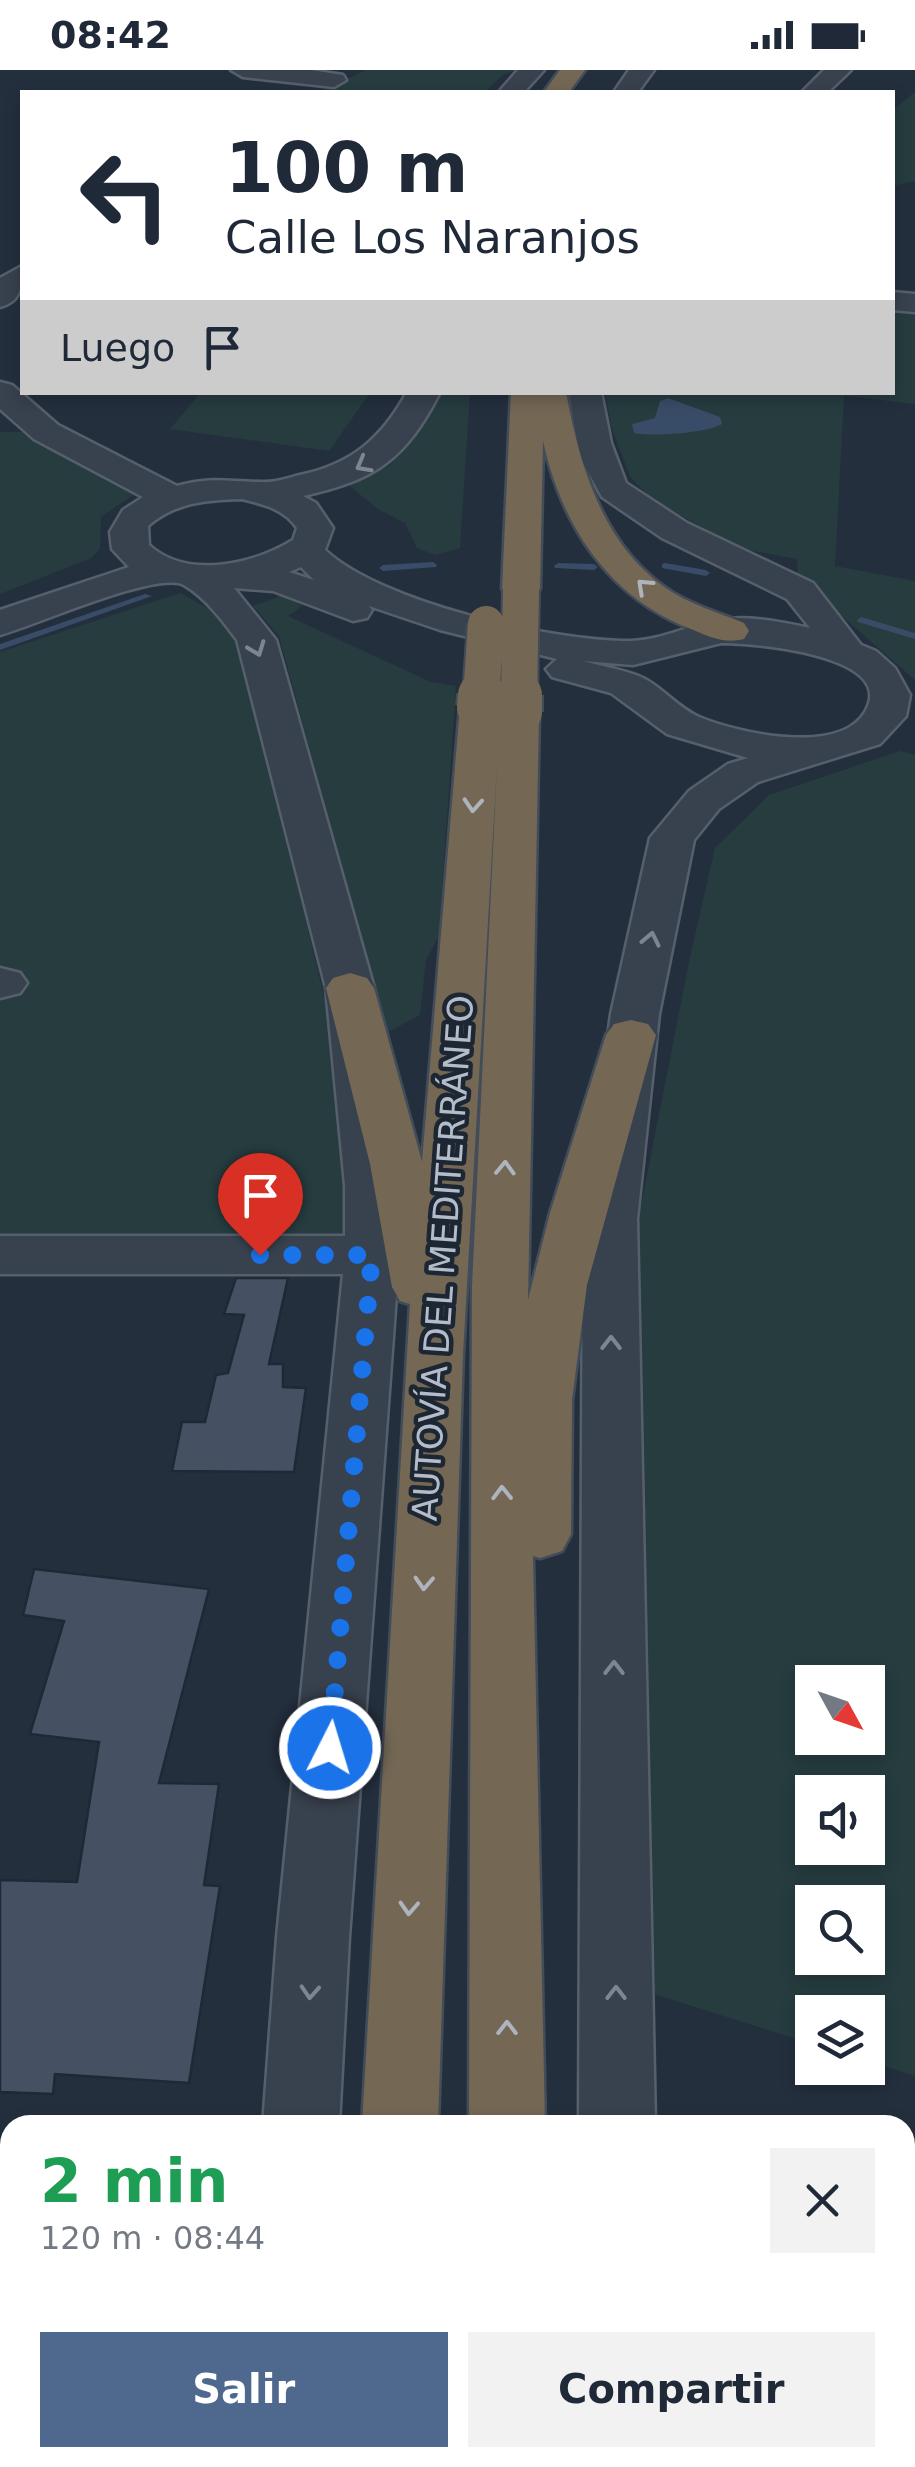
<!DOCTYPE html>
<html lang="es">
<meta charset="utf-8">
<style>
body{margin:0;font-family:"DejaVu Sans",sans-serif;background:#f2f2f3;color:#1f2937;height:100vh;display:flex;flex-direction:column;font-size:38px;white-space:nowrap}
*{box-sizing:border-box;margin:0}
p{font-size:32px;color:#747a83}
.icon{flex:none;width:55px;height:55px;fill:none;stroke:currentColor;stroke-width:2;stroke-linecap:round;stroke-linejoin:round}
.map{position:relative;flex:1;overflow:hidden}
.details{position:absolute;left:0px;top:2045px;width:915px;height:352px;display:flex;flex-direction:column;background:#fff;border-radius:30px 30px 0 0;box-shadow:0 5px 15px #0003}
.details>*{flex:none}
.top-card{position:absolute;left:20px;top:20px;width:875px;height:305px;border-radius:0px;box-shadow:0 5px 15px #0003;background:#fff;color:#1f2937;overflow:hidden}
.needle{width:65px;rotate:130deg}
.controls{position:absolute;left:795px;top:1595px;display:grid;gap:20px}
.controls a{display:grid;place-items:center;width:90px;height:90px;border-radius:0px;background:#fff;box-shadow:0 5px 15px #0003;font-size:50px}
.pin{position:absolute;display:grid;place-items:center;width:85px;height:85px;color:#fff;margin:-102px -42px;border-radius:50% 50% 50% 0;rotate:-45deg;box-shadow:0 0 10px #0007}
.pin .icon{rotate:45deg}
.me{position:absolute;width:110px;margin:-55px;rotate:5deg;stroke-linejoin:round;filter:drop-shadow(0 0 8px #0008)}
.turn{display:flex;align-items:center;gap:35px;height:210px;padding:0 40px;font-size:45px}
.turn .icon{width:130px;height:130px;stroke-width:2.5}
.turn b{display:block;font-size:70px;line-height:85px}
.then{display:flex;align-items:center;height:95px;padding:0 40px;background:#0003;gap:20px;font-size:38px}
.round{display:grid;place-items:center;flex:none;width:105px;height:105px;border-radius:0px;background:#f2f2f3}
.overview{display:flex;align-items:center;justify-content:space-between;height:170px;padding:0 40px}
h1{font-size:60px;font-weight:700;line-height:75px;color:#1e9e55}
.action{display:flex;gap:20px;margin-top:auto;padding:20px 40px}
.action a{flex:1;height:115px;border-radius:0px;background:#4f688e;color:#fff;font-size:40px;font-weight:700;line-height:115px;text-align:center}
.action a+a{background:#f2f2f3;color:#1f2937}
.status{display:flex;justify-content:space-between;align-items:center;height:70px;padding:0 50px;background:#fff;direction:ltr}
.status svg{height:28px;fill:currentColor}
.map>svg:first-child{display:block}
.green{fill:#263c3f;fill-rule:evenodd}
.water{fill:#394c67}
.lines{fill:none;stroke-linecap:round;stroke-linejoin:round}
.stream{fill:#394c67;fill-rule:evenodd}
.building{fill:#455162;stroke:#1f2835;stroke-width:2.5}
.highway-tunnel{stroke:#3a4453;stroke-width:75;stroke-dasharray:75 38;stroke-linecap:butt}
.minor-casing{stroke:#565f6c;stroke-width:5}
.highway-casing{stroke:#434c59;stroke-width:5}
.minor{fill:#38414e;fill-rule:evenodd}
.highway{fill:#746855;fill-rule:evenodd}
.highway-bridge-far1-casing{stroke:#434c59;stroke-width:40;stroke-linecap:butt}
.highway-bridge-casing{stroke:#434c59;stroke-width:50;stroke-linecap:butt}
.highway-bridge-far1{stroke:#746855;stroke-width:36}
.highway-bridge{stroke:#746855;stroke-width:46}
.oneway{stroke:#7c8592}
.oneway2{stroke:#aeb4bd}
.route{stroke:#1a73e8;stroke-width:18;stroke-dasharray:0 32.4}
.labels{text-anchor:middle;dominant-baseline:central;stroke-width:9;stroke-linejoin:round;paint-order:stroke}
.street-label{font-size:35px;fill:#b4bcc9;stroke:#1d2633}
</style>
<div class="status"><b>08:42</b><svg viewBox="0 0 49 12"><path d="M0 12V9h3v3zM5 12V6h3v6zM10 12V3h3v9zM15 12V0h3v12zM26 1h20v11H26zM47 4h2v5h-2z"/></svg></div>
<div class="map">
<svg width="915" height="2397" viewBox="0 0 915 2397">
<rect width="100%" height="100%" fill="#242f3e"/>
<path class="green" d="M 366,0 L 516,0 L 503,5 L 485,22 L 319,22 Z
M 915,22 L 915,111 L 893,116 L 893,40 Z
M 893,237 L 915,240 L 915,334 L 844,326 L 835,496 L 915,511 L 915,610 L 798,508 L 797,489 L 743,479 L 652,430 L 630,407 L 611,356 L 605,323 L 892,322 Z
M 201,322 L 370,322 L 370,323 L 329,381 L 170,359 Z
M 438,323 L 470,323 L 460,478 L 435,485 L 417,478 L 405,453 L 378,439 L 346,413 L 389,396 L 415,363 Z
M 0,362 L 28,362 L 136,423 L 101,447 L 100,479 L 91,488 L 0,524 Z
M 180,523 L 211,540 L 243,580 L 343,1008 L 347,1169 L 0,1167 L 0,921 L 10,901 L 0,900 L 0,582 Z
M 283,525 L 302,536 L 288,546 L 431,612 L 456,616 L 439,866 L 426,890 L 420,945 L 386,963 L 279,566 L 253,536 Z
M 900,681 L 915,685 L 915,2006 L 868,1991 L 868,1942 L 812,1942 L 812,1974 L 651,1923 L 636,1161 L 690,887 L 715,778 L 769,725 ZM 812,1612 L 868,1612 L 868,1668 L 812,1668 ZM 812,1722 L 868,1722 L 868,1778 L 812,1778 ZM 812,1832 L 868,1832 L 868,1888 L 812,1888 Z"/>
<path class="water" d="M 668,328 L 720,347 L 722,354 C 708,363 650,367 634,363 L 632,354 L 655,348 L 660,331 Z"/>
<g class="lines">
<path class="stream" d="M 433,492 L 437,495 L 436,497 L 383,501 L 379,498 L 383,495 Z
M 558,493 L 594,494 L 598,497 L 594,500 L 555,498 L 554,496 Z
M 665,493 L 706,500 L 710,503 L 706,506 L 662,498 L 662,494 Z
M 145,524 L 152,526 L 0,580 L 0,574 Z
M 861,547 L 915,563 L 915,569 L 858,552 L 857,550 Z"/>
</g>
<path class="building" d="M 236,1208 L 288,1208 L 269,1294 L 283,1294 L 283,1317 L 306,1318 L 294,1402 L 172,1401 L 182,1352 L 205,1352 L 216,1305 L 228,1303 L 244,1245 L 224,1244 Z
M 34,1499 L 209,1519 L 159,1713 L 219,1714 L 204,1815 L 220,1816 L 189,2013 L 55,2004 L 53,2024 L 0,2022 L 0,1810 L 77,1812 L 99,1672 L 30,1664 L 64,1551 L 23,1545 Z"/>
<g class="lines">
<path class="highway-tunnel" d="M 382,2388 L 382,2397
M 499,2388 L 499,2397"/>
<g class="minor-casing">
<path id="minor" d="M 231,0 L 311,0 L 343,5 L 346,10 L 334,17 L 243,7 Z
M 518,0 L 544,0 L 524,22 L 499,22 Z
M 629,0 L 654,0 L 638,22 L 614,22 Z
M 824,0 L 851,0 L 828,22 L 802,22 Z
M 22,196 C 23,215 21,232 0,237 L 0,208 Z
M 892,222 L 915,224 L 915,242 L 892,240 Z
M 0,312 L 12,315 L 58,355 L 177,416 C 212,406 228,412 262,412 C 274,413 288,408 300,405 C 352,394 382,368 407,322 L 440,322 C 406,389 376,410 303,426 L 316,433 L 333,458 L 325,480 C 382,533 551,571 629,571 C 659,571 689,555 719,550 C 749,545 780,552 810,558 L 787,529 L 662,468 L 602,427 L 580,387 L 569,322 L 601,322 L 611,373 L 626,413 L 687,453 L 813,513 L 861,575 L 876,581 L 895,598 L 910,625 L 906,646 L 880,674 L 758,712 L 719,739 L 694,770 L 659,944 L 637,1149 L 655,2055 L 579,2055 L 583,1149 L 611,944 L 650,768 L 689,721 L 728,694 L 748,688 L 667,664 L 611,623 L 552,607 L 546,599 L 557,589 L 440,560 L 369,536 L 372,540 L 367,548 L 353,551 L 273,521 L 234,518 L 276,570 L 374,918 L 397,1115 L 399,1185 L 349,1867 L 339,2055 L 263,2055 L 277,1867 L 343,1204 L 0,1204 L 0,1166 L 345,1166 L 345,1115 L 326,918 L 237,570 C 222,550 206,528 184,515 C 158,500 34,556 0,565 L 0,540 L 129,497 L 112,479 L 110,462 L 123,440 L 143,427 L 34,369 L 0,339 ZM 242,429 C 263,434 284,439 297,458 L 293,470 C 254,494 187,510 149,475 L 148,456 C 175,432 208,430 242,429 ZM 301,497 L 314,510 L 289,502 ZM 721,573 C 749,573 900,584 865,642 C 839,686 737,663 699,647 C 676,637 659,613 636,605 C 619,599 601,596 583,591 L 633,595 Z
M 0,898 L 20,903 L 27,913 L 20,923 L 0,928 Z
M 238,2388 L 324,2388 L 323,2397 L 237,2397 Z
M 577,2388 L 662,2388 L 663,2397 L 577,2397 Z"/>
</g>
<g class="highway-casing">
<path id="highway" d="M 560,0 L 585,0 L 569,22 L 544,22 Z
M 511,322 L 566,322 C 580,398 604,479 672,522 C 694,536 720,543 744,553 L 749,561 L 744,569 C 724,574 710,567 691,559 C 608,527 562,456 543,371 L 540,519 L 534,527 L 521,530 L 508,527 L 502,519 Z
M 480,625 L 494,628 L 500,640 L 505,633 L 519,630 L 533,633 L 539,642 L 528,1230 L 550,1143 L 606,965 L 614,954 L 631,950 L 648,954 L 656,965 L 587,1215 L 572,1330 L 571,1464 L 562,1481 L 540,1488 L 533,1486 L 545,2055 L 469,2055 L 472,1216 L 497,696 L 463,1284 L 438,2055 L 362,2055 L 410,1234 L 400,1231 L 392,1217 L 370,1094 L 326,918 L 333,908 L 350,903 L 367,908 L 374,918 L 422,1092 L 460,637 L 466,628 Z"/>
</g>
<use href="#minor" class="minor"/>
<use href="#highway" class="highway"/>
<g class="highway-bridge-far1-casing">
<path id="highway-bridge-far1" d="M 481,628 L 486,554
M 519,628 L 521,519"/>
</g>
<g class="highway-bridge-casing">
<path id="highway-bridge" d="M 480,637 L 481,625
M 519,642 L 519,625"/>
</g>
<use href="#highway-bridge-far1" class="highway-bridge-far1"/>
<use href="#highway-bridge" class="highway-bridge"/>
</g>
<defs><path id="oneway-chevron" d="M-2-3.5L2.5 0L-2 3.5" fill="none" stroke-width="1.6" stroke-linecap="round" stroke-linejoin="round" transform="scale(2.5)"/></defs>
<g class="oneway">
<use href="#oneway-chevron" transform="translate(363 395) rotate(151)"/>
<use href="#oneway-chevron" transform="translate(257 579) rotate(69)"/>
<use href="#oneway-chevron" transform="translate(651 869) rotate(-78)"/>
<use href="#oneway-chevron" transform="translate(611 1273) rotate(-90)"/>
<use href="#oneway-chevron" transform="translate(614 1598) rotate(-90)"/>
<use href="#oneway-chevron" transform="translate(310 1922) rotate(94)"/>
<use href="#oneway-chevron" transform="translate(616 1923) rotate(-90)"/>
</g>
<g class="oneway2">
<use href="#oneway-chevron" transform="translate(644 516) rotate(-137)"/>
<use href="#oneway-chevron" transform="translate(473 735) rotate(94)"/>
<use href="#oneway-chevron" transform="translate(505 1098) rotate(-88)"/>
<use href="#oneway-chevron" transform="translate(502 1423) rotate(-91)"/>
<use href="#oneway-chevron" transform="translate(424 1513) rotate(93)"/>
<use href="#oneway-chevron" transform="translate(409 1838) rotate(93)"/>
<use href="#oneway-chevron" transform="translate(507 1958) rotate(-90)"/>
</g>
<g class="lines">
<path class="route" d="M 260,1185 L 372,1185 L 330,1678"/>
</g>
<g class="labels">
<g class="street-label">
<text transform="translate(443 1188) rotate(-86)">AUTOVÍA DEL MEDITERRÁNEO</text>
</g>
</g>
</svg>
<div class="controls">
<a><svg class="needle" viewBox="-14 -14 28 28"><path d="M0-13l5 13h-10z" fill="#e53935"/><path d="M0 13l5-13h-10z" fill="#747a83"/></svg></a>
<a><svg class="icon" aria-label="sound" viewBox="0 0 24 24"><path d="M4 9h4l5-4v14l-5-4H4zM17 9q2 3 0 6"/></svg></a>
<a><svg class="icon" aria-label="search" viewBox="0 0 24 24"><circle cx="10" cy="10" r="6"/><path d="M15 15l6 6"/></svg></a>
<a><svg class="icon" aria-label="layers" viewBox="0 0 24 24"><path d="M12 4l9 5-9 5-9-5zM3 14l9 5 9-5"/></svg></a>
</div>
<div class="pin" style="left:260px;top:1185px;background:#d93025"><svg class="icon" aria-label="arrive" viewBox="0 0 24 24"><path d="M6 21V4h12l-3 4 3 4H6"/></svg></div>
<svg class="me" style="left:330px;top:1678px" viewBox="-20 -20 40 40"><circle r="17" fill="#1a73e8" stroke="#fff" stroke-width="3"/><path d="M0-11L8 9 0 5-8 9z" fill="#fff"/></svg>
<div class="top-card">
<div class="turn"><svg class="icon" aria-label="left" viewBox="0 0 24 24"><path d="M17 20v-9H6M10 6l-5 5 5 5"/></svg><div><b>100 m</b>Calle Los Naranjos</div></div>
<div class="then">Luego<svg class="icon" aria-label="arrive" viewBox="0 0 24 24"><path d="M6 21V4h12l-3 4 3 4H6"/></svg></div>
</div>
<section class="details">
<div class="overview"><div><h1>2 min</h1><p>120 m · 08:44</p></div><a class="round"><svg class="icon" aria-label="close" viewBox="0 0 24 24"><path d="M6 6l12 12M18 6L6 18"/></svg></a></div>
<div class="action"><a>Salir</a><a>Compartir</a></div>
</section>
</div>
